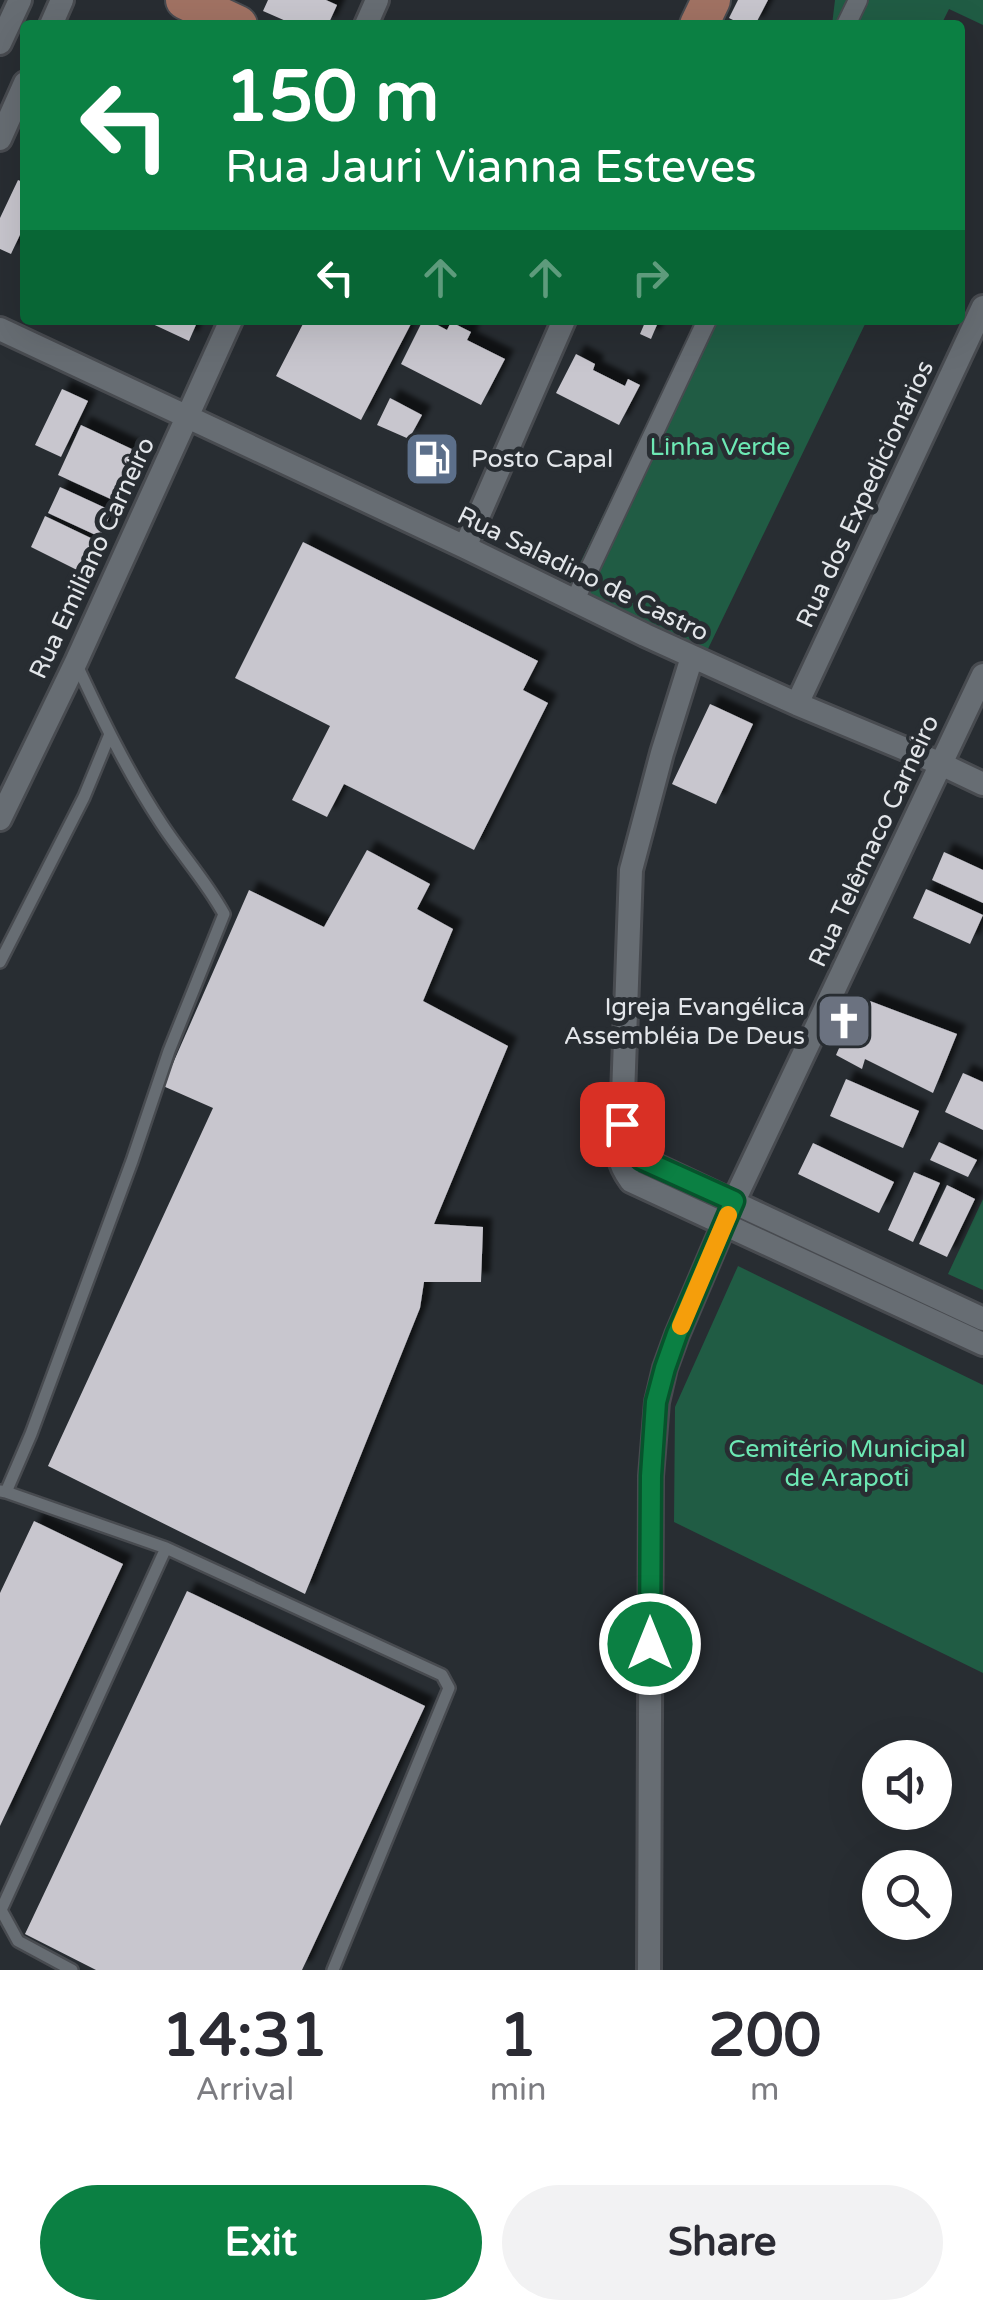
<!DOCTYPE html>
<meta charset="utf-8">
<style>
body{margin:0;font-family:"Varela Round",sans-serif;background:#f2f2f3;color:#2b2b33;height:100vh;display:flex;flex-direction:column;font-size:38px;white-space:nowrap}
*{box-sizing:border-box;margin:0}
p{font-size:32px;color:#7c7c81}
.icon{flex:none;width:55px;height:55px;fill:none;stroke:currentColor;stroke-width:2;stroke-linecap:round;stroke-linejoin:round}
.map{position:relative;height:1970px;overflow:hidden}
.details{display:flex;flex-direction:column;background:#fff;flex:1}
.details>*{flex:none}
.hud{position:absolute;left:20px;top:20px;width:945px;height:305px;border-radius:10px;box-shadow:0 10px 40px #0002;background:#0b8043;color:#fff;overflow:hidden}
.buttons{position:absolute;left:862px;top:1740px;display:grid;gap:20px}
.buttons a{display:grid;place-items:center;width:90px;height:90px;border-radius:50%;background:#fff;box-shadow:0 10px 40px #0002;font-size:50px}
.pin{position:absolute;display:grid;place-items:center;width:85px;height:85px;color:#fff;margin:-42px;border-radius:20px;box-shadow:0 5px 15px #0006}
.me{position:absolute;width:110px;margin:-55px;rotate:0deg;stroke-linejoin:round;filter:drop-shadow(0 0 8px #0008)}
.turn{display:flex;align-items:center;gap:35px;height:210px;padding:0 40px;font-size:45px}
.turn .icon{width:130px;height:130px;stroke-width:2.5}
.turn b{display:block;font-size:70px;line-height:85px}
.lanes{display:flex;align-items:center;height:95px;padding:0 40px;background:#0003;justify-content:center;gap:50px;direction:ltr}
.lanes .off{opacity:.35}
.eta{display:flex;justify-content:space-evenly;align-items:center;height:170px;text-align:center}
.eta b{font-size:60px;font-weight:700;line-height:70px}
.primary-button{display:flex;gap:20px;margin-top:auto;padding:20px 40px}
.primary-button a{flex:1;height:115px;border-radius:60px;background:#0b8043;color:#fff;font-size:40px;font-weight:700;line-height:115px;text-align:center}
.primary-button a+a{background:#f2f2f3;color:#2b2b33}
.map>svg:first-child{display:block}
.green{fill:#205c44}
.building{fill:#c8c6ce;filter:url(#shadow)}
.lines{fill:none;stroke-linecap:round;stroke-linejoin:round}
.service-casing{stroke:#484b50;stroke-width:16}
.pedestrian-casing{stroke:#484b50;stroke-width:22}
.minor-casing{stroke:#484b50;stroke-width:28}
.primary-casing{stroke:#484b50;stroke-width:42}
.service{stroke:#676d73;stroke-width:11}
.pedestrian{stroke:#676d73;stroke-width:18}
.minor{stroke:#676d73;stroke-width:22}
.primary{stroke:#a17263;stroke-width:38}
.route-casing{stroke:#07532c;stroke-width:25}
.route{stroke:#0b8043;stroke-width:18}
.slow{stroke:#f59e0b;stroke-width:18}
.labels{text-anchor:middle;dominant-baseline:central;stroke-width:10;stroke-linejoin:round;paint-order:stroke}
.park-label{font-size:25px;fill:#6de8b4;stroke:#282d32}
.poi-label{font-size:25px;fill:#e3e6ea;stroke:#282d32;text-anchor:start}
.street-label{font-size:25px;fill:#e3e6ea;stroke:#282d32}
</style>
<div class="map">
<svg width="983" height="1970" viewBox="0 0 983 1970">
<defs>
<filter id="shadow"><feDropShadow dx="9" dy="-9" stdDeviation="2.5" flood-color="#0009"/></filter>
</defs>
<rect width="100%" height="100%" fill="#282d32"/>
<path class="green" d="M 835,0 L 983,0 L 983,25 L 949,9 L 941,25 L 832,25 Z
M 697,320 L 867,320 L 706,653 L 569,586 Z
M 983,1199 L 983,1290 L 948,1274 Z
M 738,1266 L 983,1385 L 983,1673 L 674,1522 L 675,1407 Z"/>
<path class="building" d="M 268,0 L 326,0 L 337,5 L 328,25 L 295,25 L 263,11 Z
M 738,0 L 768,0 L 755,25 L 743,25 L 729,18 Z
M 18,180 L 25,183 L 25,224 L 11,254 L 0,249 L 0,218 Z
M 144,320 L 198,320 L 189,341 Z
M 305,320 L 413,320 L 361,420 L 276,376 Z
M 423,320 L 428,320 L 447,330 L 451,322 L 471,332 L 467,340 L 505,359 L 481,405 L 401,364 Z
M 646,320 L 659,320 L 651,339 L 640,334 Z
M 576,354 L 595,364 L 593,370 L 625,386 L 628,379 L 640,385 L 619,425 L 556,393 Z
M 62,389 L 88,401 L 61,457 L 35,445 Z
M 390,398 L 422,415 L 409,439 L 377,425 Z
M 81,425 L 138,452 L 115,501 L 58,475 Z
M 60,487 L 112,511 L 100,537 L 48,513 Z
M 45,516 L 97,541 L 81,572 L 31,547 Z
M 303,542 L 538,661 L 523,690 L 548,703 L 474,850 L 344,784 L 327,817 L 292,800 L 330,726 L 235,678 Z
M 710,704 L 753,724 L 716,804 L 672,784 Z
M 367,850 L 430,884 L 417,909 L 453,929 L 423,1001 L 508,1046 L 434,1224 L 483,1227 L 481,1282 L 424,1282 L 420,1308 L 305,1594 L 48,1466 L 213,1108 L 163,1086 L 249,890 L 324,927 Z
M 944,852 L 983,870 L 983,903 L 932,880 Z
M 926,889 L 983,915 L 970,944 L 913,918 Z
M 870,1001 L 957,1034 L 933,1093 L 865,1059 L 862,1069 L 836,1055 L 851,1021 Z
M 963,1073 L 983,1082 L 983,1130 L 945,1112 Z
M 846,1079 L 919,1111 L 903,1148 L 830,1116 Z
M 939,1142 L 977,1160 L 968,1177 L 930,1160 Z
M 813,1143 L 894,1182 L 879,1213 L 798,1174 Z
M 914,1172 L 940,1183 L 913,1242 L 888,1230 Z
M 947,1185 L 975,1199 L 947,1257 L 919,1244 Z
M 34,1521 L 123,1564 L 0,1826 L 0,1593 Z
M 187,1591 L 425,1706 L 302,1970 L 96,1970 L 25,1934 Z"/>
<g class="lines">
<g class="service-casing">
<path id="service" d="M 0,962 L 84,797 L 110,734
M 0,1491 L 6,1492 L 31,1434 L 132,1161 L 169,1051 L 224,914 C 206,881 181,854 161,823 C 128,773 101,717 76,663
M 6,1492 L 166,1548 L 442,1675 L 449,1688 L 333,1970
M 72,1970 L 18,1941 L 1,1910 L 166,1548"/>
</g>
<g class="pedestrian-casing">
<path id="pedestrian" d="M 846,25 L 858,0
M 574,602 L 707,320"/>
</g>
<g class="minor-casing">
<path id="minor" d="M 51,25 L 62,0
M 366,25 L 377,0
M 0,43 L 20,0
M 0,139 L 25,83
M 0,329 L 465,547 L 645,635 L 797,704 L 941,764 L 983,784
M 465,547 L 564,320
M 797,704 L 983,307
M 0,819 L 76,662 L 231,320
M 622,1124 L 631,870 L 662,753 L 692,657
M 983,1319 L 641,1159 L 632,1150 L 622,1124 C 618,1150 615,1159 631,1181 L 983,1344
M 649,1970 L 651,1476 L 657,1402 L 665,1368 L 677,1335 L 734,1201 L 983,675"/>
</g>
<g class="primary-casing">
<path id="primary" d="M 185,0 L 238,25
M 699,25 L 711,0"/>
</g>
<use href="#service" class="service"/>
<use href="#pedestrian" class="pedestrian"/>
<use href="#minor" class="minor"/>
<use href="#primary" class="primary"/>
</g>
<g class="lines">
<g class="route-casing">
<path id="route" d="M 622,1124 L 632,1150 L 641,1159 L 734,1201 L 677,1334 L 665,1368 L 656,1402 L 651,1476 L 650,1644"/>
</g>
<use href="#route" class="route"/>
<path class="slow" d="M 681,1326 L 728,1215"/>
</g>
<defs>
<g id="fuel-square" transform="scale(2.875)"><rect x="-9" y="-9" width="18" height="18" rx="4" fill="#5c6f8a" stroke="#282d32"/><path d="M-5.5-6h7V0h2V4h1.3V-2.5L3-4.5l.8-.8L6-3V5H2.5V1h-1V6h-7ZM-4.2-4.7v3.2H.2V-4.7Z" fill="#fff"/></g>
<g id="church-square" transform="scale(2.875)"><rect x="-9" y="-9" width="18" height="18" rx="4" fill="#6b7280" stroke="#282d32"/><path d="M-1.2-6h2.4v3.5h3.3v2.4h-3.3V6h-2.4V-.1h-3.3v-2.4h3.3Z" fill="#fff"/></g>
</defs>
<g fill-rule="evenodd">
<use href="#fuel-square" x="432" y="459"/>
<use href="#church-square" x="844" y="1021"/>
</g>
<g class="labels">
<g class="park-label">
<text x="720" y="447">Linha Verde</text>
<text x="847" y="1449">Cemitério Municipal<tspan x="847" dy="29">de Arapoti</tspan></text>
</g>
<g class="poi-label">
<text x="471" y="459">Posto Capal</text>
<text x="805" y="1007" text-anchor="end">Igreja Evangélica<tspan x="805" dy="29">Assembléia De Deus</tspan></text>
</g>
<g class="street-label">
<text transform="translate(865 494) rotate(-65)">Rua dos Expedicionários</text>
<text transform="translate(92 558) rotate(-65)">Rua Emiliano Carneiro</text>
<text transform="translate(583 574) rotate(26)">Rua Saladino de Castro</text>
<text transform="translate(874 841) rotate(-65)">Rua Telêmaco Carneiro</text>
</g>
</g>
</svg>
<div class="buttons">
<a><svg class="icon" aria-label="sound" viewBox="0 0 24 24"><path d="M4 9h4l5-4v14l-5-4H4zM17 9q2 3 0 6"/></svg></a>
<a><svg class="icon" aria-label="search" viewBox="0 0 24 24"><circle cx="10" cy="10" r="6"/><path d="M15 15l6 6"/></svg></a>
</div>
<div class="pin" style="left:622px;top:1124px;background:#d93025"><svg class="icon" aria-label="arrive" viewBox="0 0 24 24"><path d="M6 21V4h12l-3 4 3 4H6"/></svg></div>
<svg class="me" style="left:650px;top:1644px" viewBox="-20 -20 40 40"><circle r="17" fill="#0b8043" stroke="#fff" stroke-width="3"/><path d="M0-11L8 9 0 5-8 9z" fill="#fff"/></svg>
<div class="hud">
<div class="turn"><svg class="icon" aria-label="left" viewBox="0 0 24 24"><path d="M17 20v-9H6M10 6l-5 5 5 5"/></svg><div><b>150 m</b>Rua Jauri Vianna Esteves</div></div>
<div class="lanes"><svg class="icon" aria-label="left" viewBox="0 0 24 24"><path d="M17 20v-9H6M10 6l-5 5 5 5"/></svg><svg class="icon off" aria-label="ahead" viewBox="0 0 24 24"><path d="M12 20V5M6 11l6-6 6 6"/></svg><svg class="icon off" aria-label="ahead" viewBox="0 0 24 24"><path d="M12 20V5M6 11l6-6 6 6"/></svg><svg class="icon off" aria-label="right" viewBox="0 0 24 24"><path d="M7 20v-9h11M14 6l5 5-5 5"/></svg></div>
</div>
</div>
<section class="details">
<div class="eta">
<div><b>14:31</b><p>Arrival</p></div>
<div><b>1</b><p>min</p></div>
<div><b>200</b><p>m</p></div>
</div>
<div class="primary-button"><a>Exit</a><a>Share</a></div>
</section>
